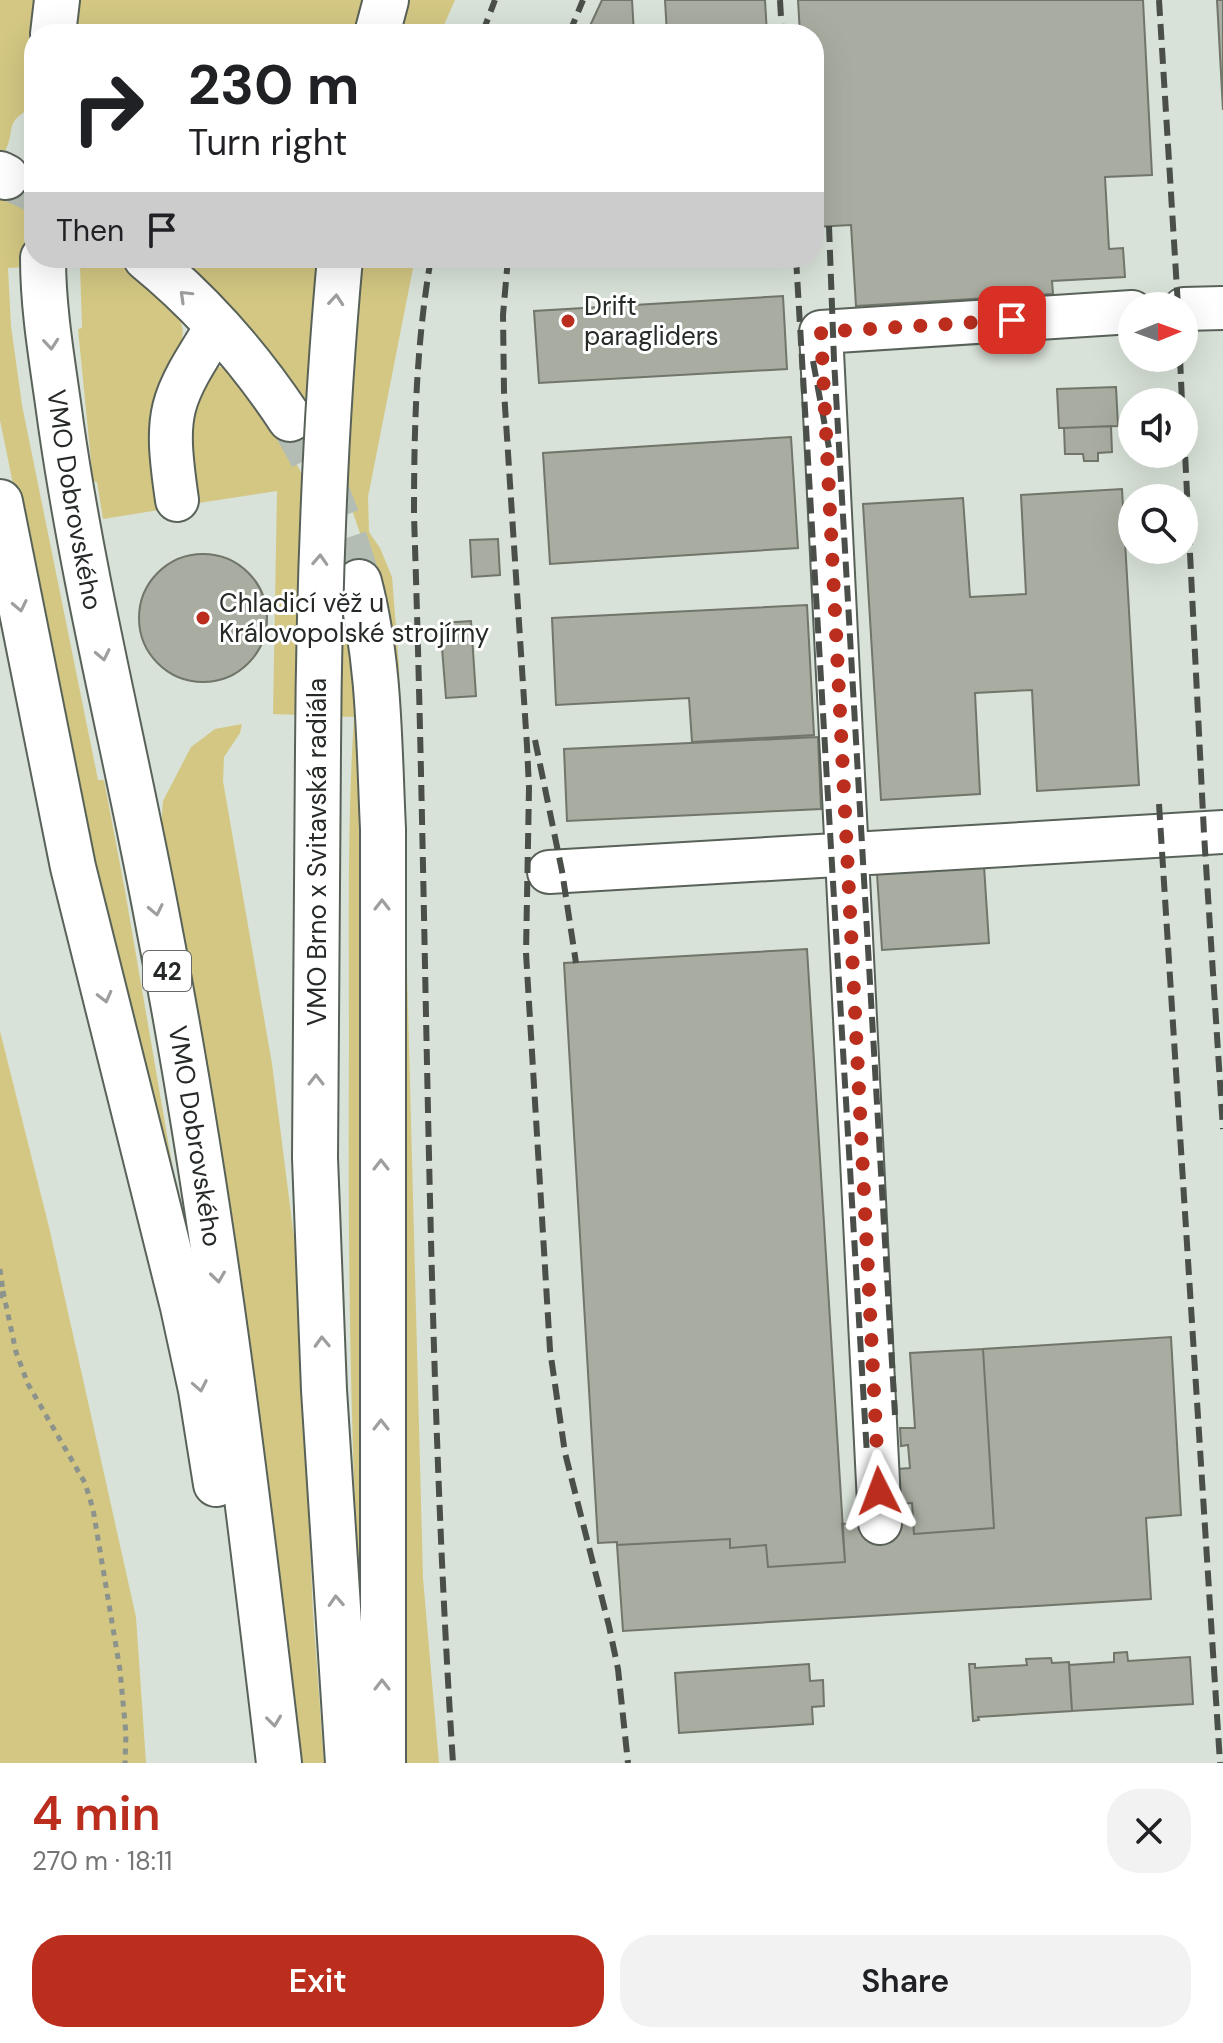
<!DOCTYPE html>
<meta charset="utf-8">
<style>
body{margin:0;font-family:"DM Sans",sans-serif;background:#f2f2f2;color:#202124;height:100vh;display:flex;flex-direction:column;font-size:30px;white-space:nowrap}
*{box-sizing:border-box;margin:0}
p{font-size:26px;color:#757577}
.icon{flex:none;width:44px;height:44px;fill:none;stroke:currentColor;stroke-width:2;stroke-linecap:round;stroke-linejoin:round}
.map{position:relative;height:1763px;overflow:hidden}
.side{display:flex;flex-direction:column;background:#fff;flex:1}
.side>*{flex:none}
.top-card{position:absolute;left:24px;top:24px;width:800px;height:244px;border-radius:32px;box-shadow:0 8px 32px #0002;background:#fff;color:#202124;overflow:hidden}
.needle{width:52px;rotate:89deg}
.fabs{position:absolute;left:1118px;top:292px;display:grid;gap:16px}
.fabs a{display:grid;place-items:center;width:80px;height:80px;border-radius:50%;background:#fff;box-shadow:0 8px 32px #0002;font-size:40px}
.pin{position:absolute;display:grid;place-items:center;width:68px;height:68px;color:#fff;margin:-34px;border-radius:16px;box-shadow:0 4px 12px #0006}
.me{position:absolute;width:88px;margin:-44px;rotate:357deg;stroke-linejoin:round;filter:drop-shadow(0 0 6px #0008)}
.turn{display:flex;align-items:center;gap:28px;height:168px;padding:0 32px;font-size:36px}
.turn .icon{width:104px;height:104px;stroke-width:2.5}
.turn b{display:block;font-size:56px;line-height:68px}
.then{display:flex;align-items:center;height:76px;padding:0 32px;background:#0003;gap:16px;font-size:30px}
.round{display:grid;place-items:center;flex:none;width:84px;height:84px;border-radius:32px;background:#f2f2f2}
.overview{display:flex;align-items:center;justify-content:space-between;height:136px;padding:0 32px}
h1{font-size:48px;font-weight:600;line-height:60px;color:#bb2e1e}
.primary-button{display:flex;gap:16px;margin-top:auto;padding:16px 32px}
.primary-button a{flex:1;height:92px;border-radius:32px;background:#bb2e1e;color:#fff;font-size:32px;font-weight:600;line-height:92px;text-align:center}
.primary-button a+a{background:#f2f2f2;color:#202124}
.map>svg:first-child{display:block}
.green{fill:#d3c783}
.building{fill:#a9ada1;stroke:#71756a;stroke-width:2}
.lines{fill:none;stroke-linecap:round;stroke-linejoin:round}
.highway-tunnel{stroke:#b4bdb4;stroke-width:44;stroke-dasharray:44 22;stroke-linecap:butt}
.minor-casing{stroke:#596259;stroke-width:46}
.highway-casing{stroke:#596259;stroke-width:48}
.path{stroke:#8c938c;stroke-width:5;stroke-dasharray:6 6;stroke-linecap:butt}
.minor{stroke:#fff;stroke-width:42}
.highway{stroke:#fff;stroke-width:44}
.rail{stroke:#4a4f4a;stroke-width:6;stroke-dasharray:16 8;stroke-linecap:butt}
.highway-bridge-casing{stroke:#596259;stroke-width:48;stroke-linecap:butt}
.highway-bridge{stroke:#fff;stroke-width:44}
.oneway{stroke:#9d9f9d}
.route{stroke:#bb2e1e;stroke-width:14;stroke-dasharray:0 25.2}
.poi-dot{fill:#bb2e1e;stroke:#fff;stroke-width:3}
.labels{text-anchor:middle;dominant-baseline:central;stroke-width:6;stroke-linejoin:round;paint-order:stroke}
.shield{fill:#fff;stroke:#676a67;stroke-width:2}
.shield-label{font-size:24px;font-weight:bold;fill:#262a26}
.poi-label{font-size:26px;fill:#262a26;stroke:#fff;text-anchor:start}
.street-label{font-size:26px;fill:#262a26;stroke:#fff}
</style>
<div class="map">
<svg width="1223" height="1763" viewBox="0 0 1223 1763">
<rect width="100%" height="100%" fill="#d8e2d8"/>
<path class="green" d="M 0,0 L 455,0 L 440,34 L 34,34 L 34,106 C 0,125 19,128 3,155 L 0,154 Z
M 0,192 L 34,208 L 34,258 L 116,258 L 144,279 L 180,318 L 183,331 L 159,510 L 103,519 L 97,482 L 93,481 L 78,329 L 82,328 L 80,265 L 8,268 L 11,326 L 22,405 L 98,780 L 104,780 L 125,891 L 176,1187 L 171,1186 L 63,730 L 0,420 Z
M 172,258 L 415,258 L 368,497 L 369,532 L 380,548 L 392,577 L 399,665 L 423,1578 L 439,1763 L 396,1763 L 381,628 L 365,548 L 347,495 L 328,455 Z
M 219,367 L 227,367 C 243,387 261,407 276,429 C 338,519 352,650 362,756 L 362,1571 L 358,1570 C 349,1395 348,1219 349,1044 C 349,935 347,825 354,717 L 273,714 L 277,491 L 192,504 L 181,443 L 209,371 Z
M 242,724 L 240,733 L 224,757 L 223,781 L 272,1064 L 297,1261 L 313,1613 L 324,1763 L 297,1763 L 161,828 L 163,801 L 191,747 L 215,729 Z
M 0,1031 L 49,1227 L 136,1617 L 146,1763 L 0,1763 Z"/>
<path class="building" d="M 602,0 L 632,0 L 634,34 L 590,34 L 589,28 Z
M 665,0 L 765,0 L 767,34 L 667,34 Z
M 798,0 L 1143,0 L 1152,175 L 1105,177 L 1109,249 L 1123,248 L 1125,277 L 1052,281 L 1053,294 L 856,306 L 851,225 L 814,227 L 814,34 L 800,34 Z
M 1217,0 L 1223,0 L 1223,110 Z
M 783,296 L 787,369 L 539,383 L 534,311 Z
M 1116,387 L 1118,426 L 1059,428 L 1057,389 Z
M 1111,426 L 1112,452 L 1098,453 L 1098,461 L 1084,461 L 1083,454 L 1065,454 L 1064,428 Z
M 791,437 L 798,548 L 550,564 L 543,453 Z
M 1122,489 L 1139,785 L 1037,791 L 1032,690 L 975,693 L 980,794 L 881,800 L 863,504 L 963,498 L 970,597 L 1026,594 L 1021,495 Z
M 498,539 L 500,575 L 472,577 L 470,540 Z
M139 618a64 64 0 1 1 128 0a64 64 0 1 1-128 0Z
M 807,605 L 814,735 L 692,742 L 689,698 L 556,705 L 552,618 Z
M 471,621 L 476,696 L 446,698 L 440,623 Z
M 818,737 L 821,809 L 567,821 L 564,749 Z
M 984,866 L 989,943 L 882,950 L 877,874 Z
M 807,949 L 845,1562 L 768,1567 L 766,1545 L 730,1548 L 730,1539 L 617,1545 L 617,1542 L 598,1543 L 564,963 Z
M 1171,1337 L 1181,1515 L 1146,1518 L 1151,1599 L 623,1631 L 617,1545 L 730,1539 L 730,1548 L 766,1545 L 768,1567 L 845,1562 L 842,1524 L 913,1521 L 914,1534 L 994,1528 L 983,1349 Z
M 983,1349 L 994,1528 L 914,1534 L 912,1503 L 901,1504 L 898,1469 L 910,1468 L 908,1445 L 901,1446 L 900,1428 L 915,1428 L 910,1353 Z
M 1127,1652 L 1128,1661 L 1190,1657 L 1193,1704 L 1072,1711 L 1069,1665 L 1114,1662 L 1114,1653 Z
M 1051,1658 L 1052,1663 L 1069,1662 L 1072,1711 L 978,1717 L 979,1720 L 973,1721 L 969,1664 L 975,1664 L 975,1668 L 1027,1665 L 1026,1659 Z
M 809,1664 L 810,1681 L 823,1680 L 824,1706 L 812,1707 L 813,1724 L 679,1733 L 675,1673 Z"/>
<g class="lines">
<path class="highway-tunnel" d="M 6,177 L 34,190
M 290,419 C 323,470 341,525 359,582"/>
<g class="minor-casing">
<path id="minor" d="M 1184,309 L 1223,308
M 177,500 C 164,410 169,402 217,326
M 549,872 L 1223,832
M 880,1523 L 821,332 L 1132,312"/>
</g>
<g class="highway-casing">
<g id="highway">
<path d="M 53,34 L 57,0"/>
<path d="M 377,34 L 386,0"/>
<path d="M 0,174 L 6,177"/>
<path id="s1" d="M 43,258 C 43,314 54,371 61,425 C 85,592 127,756 158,922 C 212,1200 246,1481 279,1763"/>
<path d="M 146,258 C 201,303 251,360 290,419"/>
<path d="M 0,502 L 73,867 L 183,1307 L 201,1390 L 216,1484"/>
<path d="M 359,582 C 380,662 379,747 383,829 L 383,1763"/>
<path d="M 318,750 L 315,1158 L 324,1390 L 348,1763"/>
</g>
</g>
<path class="path" d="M 0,1269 L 3,1291 L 0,1298
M 3,1291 L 16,1352 L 28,1384 L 85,1483 L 93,1509 L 120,1670 L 126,1734 L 125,1763"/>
<use href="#minor" class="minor"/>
<use href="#highway" class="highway"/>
<path class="rail" d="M 780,0 L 782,34
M 1159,0 L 1178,306
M 482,34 L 495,0
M 569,34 L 583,0
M 829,226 L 834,360 L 895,1415
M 431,258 C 416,344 414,429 414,516 C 428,932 426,1348 453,1763
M 508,258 L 503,315 L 504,391 L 527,746 L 529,788 L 526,953 L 550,1350 L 565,1453 L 609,1626 L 618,1669 L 628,1763
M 796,258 L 867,1455
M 1180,358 L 1182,402
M 813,361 L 831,459
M 1184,433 L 1204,834 L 1223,1129
M 535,740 L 562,871 L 576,963
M 1159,804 L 1220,1763"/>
<g class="highway-bridge-casing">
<path id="highway-bridge" d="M 318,750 C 319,585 325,422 340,258"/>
</g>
<use href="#highway-bridge" class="highway-bridge"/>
</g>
<defs><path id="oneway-chevron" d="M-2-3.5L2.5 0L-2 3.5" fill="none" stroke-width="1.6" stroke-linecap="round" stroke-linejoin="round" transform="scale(2)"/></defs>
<g class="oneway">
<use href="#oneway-chevron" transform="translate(185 296) rotate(-136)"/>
<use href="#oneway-chevron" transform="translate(336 300) rotate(-85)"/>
<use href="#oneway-chevron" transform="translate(51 344) rotate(85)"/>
<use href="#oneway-chevron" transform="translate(320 560) rotate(-87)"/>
<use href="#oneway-chevron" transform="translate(20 606) rotate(78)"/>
<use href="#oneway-chevron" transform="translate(103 655) rotate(78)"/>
<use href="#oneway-chevron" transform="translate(382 905) rotate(-90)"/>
<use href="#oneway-chevron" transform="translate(156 910) rotate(78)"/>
<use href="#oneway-chevron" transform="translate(105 997) rotate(76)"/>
<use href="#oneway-chevron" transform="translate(316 1080) rotate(-90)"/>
<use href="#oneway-chevron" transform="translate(381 1165) rotate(-90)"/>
<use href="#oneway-chevron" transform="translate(218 1277) rotate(82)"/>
<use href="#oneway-chevron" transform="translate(322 1342) rotate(-92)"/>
<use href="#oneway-chevron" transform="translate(200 1386) rotate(79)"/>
<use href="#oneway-chevron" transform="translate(381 1425) rotate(-90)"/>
<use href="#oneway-chevron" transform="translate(336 1601) rotate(-93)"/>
<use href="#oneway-chevron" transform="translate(382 1685) rotate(-90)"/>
<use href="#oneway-chevron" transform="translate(274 1721) rotate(83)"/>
</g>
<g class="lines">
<path class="route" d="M 879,1491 L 821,332 L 1012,320"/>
</g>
<g class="poi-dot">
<circle cx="568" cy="321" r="8"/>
<circle cx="203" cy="618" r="8"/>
</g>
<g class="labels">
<rect class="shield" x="143" y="951" width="48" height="40" rx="6"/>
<g class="shield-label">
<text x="167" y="971">42</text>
</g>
<g class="poi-label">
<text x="584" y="306">Drift<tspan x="584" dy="30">paragliders</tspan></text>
<text x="219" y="603">Chladicí věž u<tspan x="219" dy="30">Královopolské strojírny</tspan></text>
</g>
<g class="street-label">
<text stroke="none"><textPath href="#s1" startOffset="244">VMO Dobrovského</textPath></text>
<text transform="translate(317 852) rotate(-90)">VMO Brno x Svitavská radiála</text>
<text stroke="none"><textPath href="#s1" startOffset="892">VMO Dobrovského</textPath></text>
</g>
</g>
</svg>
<div class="fabs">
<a><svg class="needle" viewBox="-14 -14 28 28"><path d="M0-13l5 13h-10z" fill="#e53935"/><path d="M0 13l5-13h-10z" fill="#757577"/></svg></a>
<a><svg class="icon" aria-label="sound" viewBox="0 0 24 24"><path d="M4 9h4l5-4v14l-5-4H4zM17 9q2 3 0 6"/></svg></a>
<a><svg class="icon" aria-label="search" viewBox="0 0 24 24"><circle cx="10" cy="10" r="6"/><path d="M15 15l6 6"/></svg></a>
</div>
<div class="pin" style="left:1012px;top:320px;background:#d93025"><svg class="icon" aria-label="arrive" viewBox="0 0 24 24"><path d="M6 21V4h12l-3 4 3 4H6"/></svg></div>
<svg class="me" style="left:879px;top:1491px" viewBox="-20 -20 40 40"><path d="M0-17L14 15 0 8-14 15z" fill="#bb2e1e" stroke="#fff" stroke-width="4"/></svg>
<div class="top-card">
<div class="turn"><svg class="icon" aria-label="right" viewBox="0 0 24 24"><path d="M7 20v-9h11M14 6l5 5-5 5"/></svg><div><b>230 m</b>Turn right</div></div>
<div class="then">Then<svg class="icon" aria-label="arrive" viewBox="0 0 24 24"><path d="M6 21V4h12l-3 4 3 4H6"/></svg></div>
</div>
</div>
<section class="side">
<div class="overview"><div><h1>4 min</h1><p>270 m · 18:11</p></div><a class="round"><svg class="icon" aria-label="close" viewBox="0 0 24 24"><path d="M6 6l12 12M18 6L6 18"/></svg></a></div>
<div class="primary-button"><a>Exit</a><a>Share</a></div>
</section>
